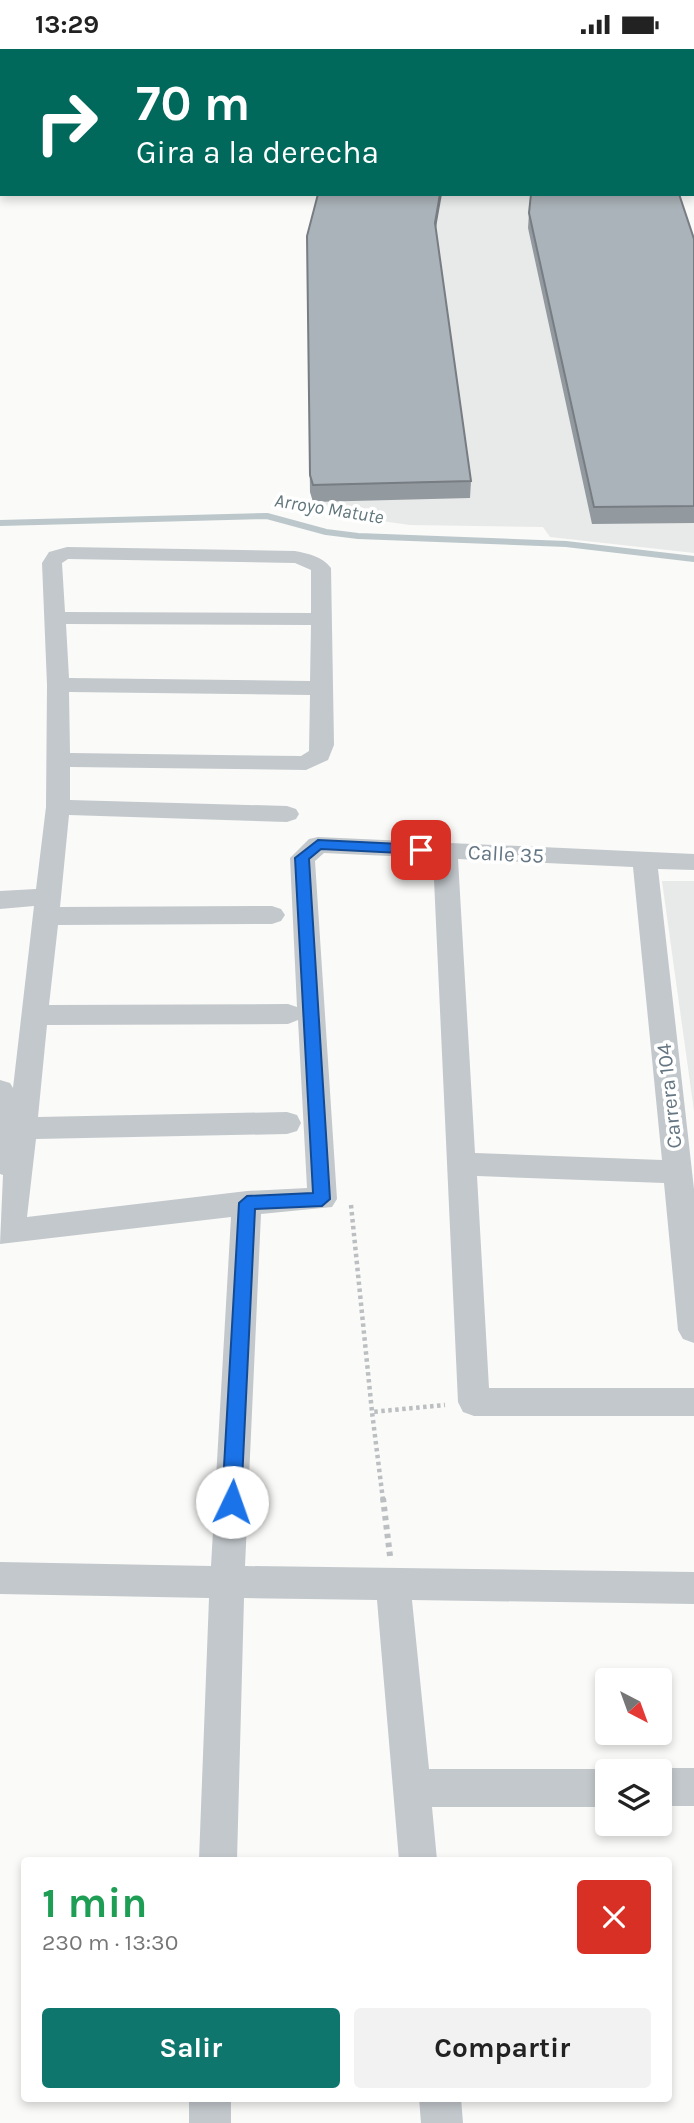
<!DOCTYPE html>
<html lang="es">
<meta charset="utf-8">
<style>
body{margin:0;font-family:Karla,sans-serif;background:#f2f2f2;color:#222;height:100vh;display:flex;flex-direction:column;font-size:26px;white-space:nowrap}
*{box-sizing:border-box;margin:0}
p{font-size:23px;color:#767676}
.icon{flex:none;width:38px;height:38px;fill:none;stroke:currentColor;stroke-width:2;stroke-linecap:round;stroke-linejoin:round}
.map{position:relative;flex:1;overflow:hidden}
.panel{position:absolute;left:21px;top:1808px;width:651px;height:245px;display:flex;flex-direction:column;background:#fff;border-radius:7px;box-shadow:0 4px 10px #0003}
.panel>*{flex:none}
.banner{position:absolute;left:0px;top:0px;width:695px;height:147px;box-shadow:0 4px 10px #0003;background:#00695c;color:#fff;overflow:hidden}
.needle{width:46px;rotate:139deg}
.controls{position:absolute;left:595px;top:1619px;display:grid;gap:14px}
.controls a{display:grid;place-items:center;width:77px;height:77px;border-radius:7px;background:#fff;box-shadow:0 4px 10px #0003;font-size:35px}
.pin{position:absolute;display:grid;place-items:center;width:60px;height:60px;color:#fff;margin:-30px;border-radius:14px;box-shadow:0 4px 10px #0006}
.me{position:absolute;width:77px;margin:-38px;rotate:3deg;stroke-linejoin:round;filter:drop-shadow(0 0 5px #0008)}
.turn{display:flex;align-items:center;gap:24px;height:147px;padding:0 21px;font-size:32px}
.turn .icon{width:91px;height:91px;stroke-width:2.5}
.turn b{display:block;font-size:49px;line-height:60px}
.round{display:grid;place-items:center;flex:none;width:74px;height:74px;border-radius:7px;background:#f2f2f2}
.head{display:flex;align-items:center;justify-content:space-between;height:119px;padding:0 21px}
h1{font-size:42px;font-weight:700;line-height:52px;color:#1e9e55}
.primary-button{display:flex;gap:14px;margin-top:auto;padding:14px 21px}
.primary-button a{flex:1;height:80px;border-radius:7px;background:#0f766e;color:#fff;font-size:28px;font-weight:700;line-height:80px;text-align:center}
.primary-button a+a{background:#f2f2f2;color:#222}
.status{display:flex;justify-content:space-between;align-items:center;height:49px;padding:0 35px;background:#fff;direction:ltr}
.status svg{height:19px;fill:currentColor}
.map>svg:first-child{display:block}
.built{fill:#e8e9e9}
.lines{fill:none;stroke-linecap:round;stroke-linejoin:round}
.stream{stroke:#bbc7cb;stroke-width:6}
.highway-casing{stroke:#b4b9bd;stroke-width:4}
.path-far1{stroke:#bbbfc2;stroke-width:4.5;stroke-dasharray:3.5 3.5;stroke-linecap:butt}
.path{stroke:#bbbfc2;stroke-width:6;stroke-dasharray:4.5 4.5;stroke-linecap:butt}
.lane{fill:#c3c8cc;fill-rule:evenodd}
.street{fill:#c3c8cc;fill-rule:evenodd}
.highway{fill:#fff;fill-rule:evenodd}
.wall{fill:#929a9f}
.shaded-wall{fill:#777d82}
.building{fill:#aab3b9;stroke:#777d82;stroke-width:2}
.route{fill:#1a73e8;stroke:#114b97;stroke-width:2}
.labels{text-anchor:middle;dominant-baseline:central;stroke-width:7;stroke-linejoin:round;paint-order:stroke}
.far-water-label{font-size:19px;font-style:italic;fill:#60757c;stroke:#fff}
.street-label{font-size:21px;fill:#657683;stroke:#fff}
</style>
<div class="status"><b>13:29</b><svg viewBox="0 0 49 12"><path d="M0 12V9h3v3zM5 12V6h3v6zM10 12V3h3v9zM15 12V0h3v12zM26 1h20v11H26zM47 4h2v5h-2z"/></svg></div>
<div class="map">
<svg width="694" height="2074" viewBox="0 0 694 2074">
<rect width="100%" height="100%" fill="#fafaf8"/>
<path class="built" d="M 322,145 L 672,145 L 694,212 L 694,504 L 550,488 L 543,478 L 410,476 L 317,463 L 310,443 L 307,203 Z
M 662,832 L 694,832 L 694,1062 Z"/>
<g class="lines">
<path class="stream" d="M 0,474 L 267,467 L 326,483 L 358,487 L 566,495 L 694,510"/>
<g class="highway-casing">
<path id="highway" d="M 0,36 L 2,36 L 2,48 L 0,48 Z
M 693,58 L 694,58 L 694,70 L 693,70 Z"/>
</g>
<path class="path-far1" d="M 351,1156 L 372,1363
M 383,1451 L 372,1363 L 445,1356"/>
<path class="path" d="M 383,1449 L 390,1507"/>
<path class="lane" d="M 48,0 L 47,2 L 40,2 L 41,0 Z
M 0,14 L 2,14 L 2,18 L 0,18 Z"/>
<path class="street" d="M 80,0 L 94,0 L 79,2 Z
M 67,498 L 295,502 C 309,505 322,507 331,519 L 334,696 L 328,711 L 306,721 L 70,718 L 70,751 L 287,757 L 296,760 L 299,765 L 296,770 L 287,773 L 69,766 L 60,858 L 272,857 L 281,860 L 285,866 L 281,872 L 272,875 L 58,876 L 49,956 L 288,955 L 297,958 L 290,809 L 309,790 L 318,788 L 694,805 L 694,821 L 658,820 L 694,1140 L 694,1294 L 683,1290 L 678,1281 L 664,1134 L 477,1127 L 489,1339 L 694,1339 L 694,1367 L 474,1367 L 463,1363 L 458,1353 L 433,809 L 324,804 L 315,812 L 337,1150 L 332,1158 L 261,1165 L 245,1517 L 694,1523 L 694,1555 L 412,1551 L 429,1720 L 607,1720 L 612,1722 L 607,1722 L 607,1758 L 432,1758 L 437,1811 L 399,1811 L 377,1551 L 244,1549 L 237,1811 L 199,1811 L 209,1549 L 0,1545 L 0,1513 L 211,1517 L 231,1168 L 0,1195 L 3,1126 L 0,1125 L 0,1031 L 10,1034 L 13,1039 L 34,857 L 0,860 L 0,842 L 36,840 L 46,758 L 47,636 L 42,514 L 49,503 ZM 68,510 L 295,514 L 311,521 L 311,564 L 65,563 L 62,514 ZM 66,575 L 311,576 L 310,632 L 69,629 ZM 69,643 L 310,646 L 309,702 L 301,707 L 70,704 ZM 458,810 L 633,818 L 662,1111 L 475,1104 ZM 298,971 L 307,1139 L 247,1142 L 27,1168 L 36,1090 L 287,1085 L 297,1082 L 301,1074 L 297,1066 L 287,1063 L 38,1068 L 47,976 L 288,975 Z
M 660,1719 L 694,1719 L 694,1757 L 660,1757 L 660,1722 L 653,1722 Z
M 189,2049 L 231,2049 L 231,2074 L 189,2074 Z
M 419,2049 L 461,2049 L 463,2074 L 421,2074 Z"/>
<use href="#highway" class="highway"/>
</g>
<path class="wall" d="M 0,0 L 22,0 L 22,2 L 2,2 L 2,13 L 0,13 Z
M 529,164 L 694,190 L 694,474 L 592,475 L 528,179 Z
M 436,181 L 471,432 L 470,449 L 313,453 L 310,443 L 307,187 Z"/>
<path class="shaded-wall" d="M 440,145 L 442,145 L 434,190 L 435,174 Z"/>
<path class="building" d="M 0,0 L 20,0 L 18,2 L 2,2 L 2,3 L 0,3 Z
M 693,72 L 694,72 L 694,97 L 693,97 Z
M 318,145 L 440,145 L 435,174 L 471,432 L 313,436 L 310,426 L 307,187 Z
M 531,145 L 679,145 L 694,190 L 694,457 L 594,458 L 529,164 Z"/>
<path class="route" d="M 318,791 L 421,796 L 428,801 L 421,805 L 321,800 L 309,810 L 330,1150 L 322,1157 L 255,1160 L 241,1453 L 239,1459 L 232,1462 L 225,1459 L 222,1453 L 239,1154 L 247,1147 L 313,1144 L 295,809 Z"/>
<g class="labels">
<g class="far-water-label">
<text transform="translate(329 460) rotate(9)">Arroyo Matute</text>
</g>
<g class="street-label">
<text transform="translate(506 805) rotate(3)">Calle 35</text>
<text transform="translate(669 1047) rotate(-96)">Carrera 104</text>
</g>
</g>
</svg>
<div class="controls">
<a><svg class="needle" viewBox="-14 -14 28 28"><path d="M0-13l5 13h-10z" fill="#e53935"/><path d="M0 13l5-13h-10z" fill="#767676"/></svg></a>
<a><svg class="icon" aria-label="layers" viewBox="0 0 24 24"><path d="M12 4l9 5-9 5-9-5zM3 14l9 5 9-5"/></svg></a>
</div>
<div class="pin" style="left:421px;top:801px;background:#d93025"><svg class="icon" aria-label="arrive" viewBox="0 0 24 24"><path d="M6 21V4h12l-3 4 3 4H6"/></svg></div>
<svg class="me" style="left:232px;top:1453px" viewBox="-20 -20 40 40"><circle r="19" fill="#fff"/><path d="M0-13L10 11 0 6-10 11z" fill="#1a73e8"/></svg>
<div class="banner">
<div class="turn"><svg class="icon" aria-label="right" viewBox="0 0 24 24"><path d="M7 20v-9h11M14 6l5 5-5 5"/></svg><div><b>70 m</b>Gira a la derecha</div></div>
</div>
<section class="panel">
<div class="head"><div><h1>1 min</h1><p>230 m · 13:30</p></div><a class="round" style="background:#d93025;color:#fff"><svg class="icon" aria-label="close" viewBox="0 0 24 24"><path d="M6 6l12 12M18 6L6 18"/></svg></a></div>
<div class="primary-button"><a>Salir</a><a>Compartir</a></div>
</section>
</div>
